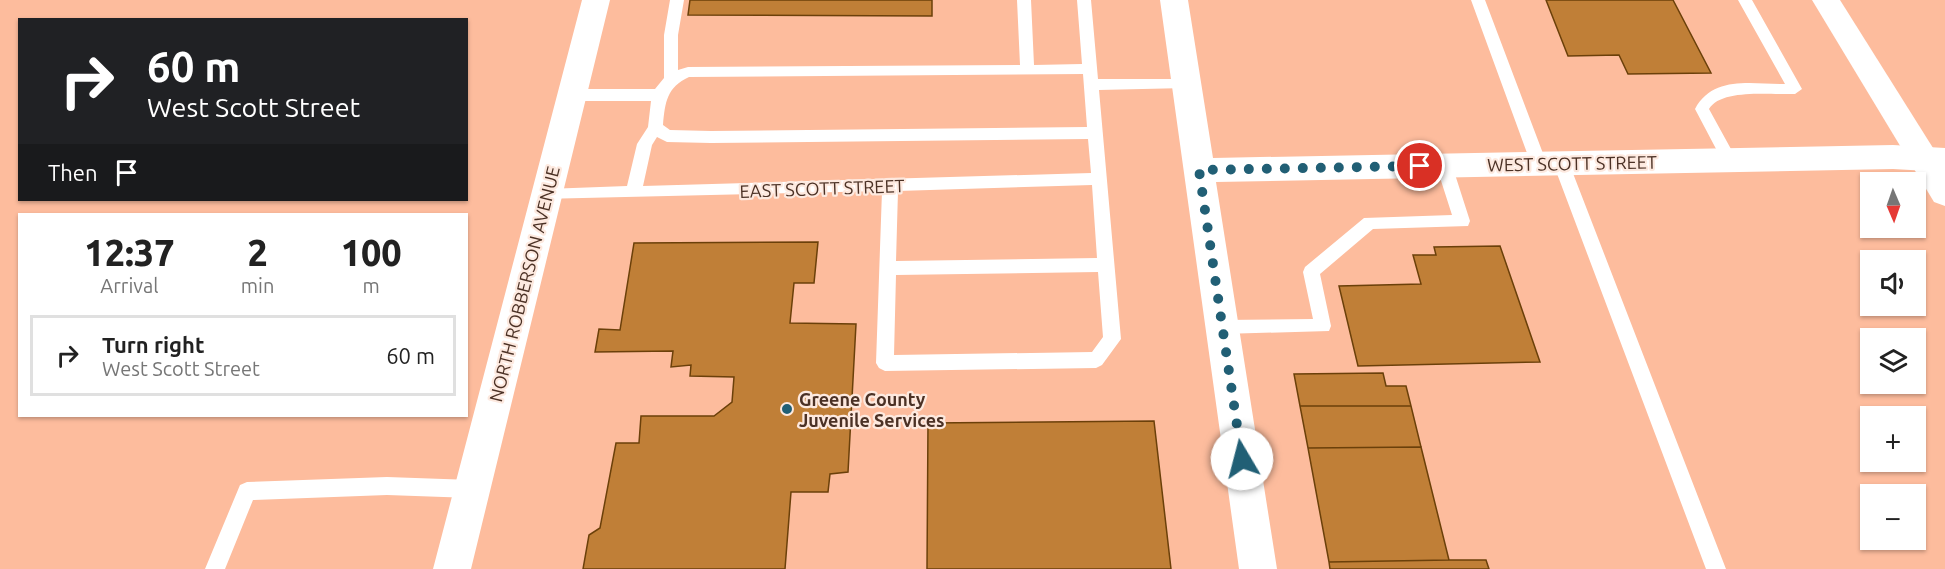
<!DOCTYPE html>
<meta charset="utf-8">
<style>
body{margin:0;font-family:Ubuntu,sans-serif;background:#f6f6f6;color:#222;height:100vh;display:flex;flex-direction:column;font-size:22px;white-space:nowrap}
*{box-sizing:border-box;margin:0}
p{font-size:20px;color:#767676}
.icon{flex:none;width:33px;height:33px;fill:none;stroke:currentColor;stroke-width:2;stroke-linecap:round;stroke-linejoin:round}
.map{position:relative;flex:1;overflow:hidden}
.side{position:absolute;left:18px;top:213px;width:450px;height:204px;display:flex;flex-direction:column;background:#fff;border-radius:0px;box-shadow:0 2px 4px #0004}
.side>*{flex:none}
.guide{position:absolute;left:18px;top:18px;width:450px;height:183px;border-radius:0px;box-shadow:0 2px 4px #0004;background:#202124;color:#fff;overflow:hidden}
.needle{width:39px;rotate:178deg}
.tools{position:absolute;left:1860px;top:172px;display:grid;gap:12px}
.tools a{display:grid;place-items:center;width:66px;height:66px;border-radius:0px;background:#fff;box-shadow:0 2px 4px #0004;font-size:30px}
.pin{position:absolute;display:grid;place-items:center;width:51px;height:51px;color:#fff;margin:-26px;border:3px solid #fff;border-radius:50%;box-shadow:0 2px 6px #0007}
.me{position:absolute;width:66px;margin:-33px;rotate:352deg;stroke-linejoin:round;filter:drop-shadow(0 0 4px #0008)}
.turn{display:flex;align-items:center;gap:21px;height:126px;padding:0 30px;font-size:27px}
.turn .icon{width:78px;height:78px;stroke-width:2.5}
.turn b{display:block;font-size:42px;line-height:51px}
.then{display:flex;align-items:center;height:57px;padding:0 30px;background:#0003;gap:12px;font-size:22px}
.eta{display:flex;justify-content:space-evenly;align-items:center;height:102px;text-align:center}
.eta b{font-size:36px;font-weight:800;line-height:42px}
ul{padding:0;list-style:none}
li{display:flex;align-items:center;gap:18px;height:81px;margin:0 12px 9px;padding:0 18px;border:3px solid #e0e0e0;border-radius:0px}
li div{flex:1}
li b{display:block;font-size:22px}
li em{font-style:normal}
.map>svg:first-child{display:block}
.building{fill:#c07f37;stroke:#6b400a;stroke-width:1.5}
.lines{fill:none;stroke-linecap:round;stroke-linejoin:round}
.lane{fill:#fff;fill-rule:evenodd}
.street{fill:#fff;fill-rule:evenodd}
.secondary{fill:#fff;fill-rule:evenodd}
.route{stroke:#215f75;stroke-width:10;stroke-dasharray:0 18}
.poi-dot{fill:#215f75;stroke:#fde9df;stroke-width:2}
.labels{text-anchor:middle;dominant-baseline:central;stroke-width:4.5;stroke-linejoin:round;paint-order:stroke}
.street-label{font-size:18px;fill:#4b3125;stroke:#fde9df}
.poi-label{font-size:18px;font-weight:bold;fill:#4b3125;stroke:#fde9df;text-anchor:start}
</style>
<div class="map">
<svg width="1945" height="569" viewBox="0 0 1945 569">
<rect width="100%" height="100%" fill="#fdbc9d"/>
<path class="building" d="M 690,0 L 932,0 L 932,16 L 688,15 Z
M 1546,0 L 1673,0 L 1711,73 L 1628,74 L 1619,55 L 1568,56 Z
M 818,242 L 814,283 L 794,283 L 790,323 L 856,324 L 848,472 L 830,474 L 828,492 L 791,492 L 785,569 L 583,569 L 589,535 L 600,528 L 616,443 L 639,443 L 641,416 L 714,416 L 732,402 L 734,377 L 690,376 L 691,365 L 671,367 L 673,351 L 595,352 L 599,329 L 620,330 L 634,243 Z
M 1500,246 L 1540,362 L 1358,366 L 1339,286 L 1421,284 L 1413,255 L 1436,255 L 1434,247 Z
M 1383,373 L 1386,386 L 1406,386 L 1411,406 L 1300,406 L 1294,374 Z
M 1300,406 L 1411,406 L 1421,447 L 1308,448 Z
M 1154,421 L 1171,569 L 927,569 L 928,423 Z
M 1421,447 L 1449,560 L 1329,562 L 1308,448 Z
M 1449,560 L 1486,560 L 1489,569 L 1330,569 L 1329,562 Z"/>
<g class="lines">
<path class="lane" d="M 670,0 L 684,0 L 678,35 L 678,70 L 688,67 L 1020,65 L 1017,0 L 1031,0 L 1034,65 L 1082,64 L 1077,0 L 1091,0 L 1098,79 L 1191,79 L 1193,83 L 1191,87 L 1186,88 L 1099,90 L 1121,339 L 1102,365 L 1096,368 L 885,371 L 879,368 L 876,363 L 882,191 L 540,199 L 538,195 L 546,189 L 627,186 L 637,144 L 648,127 L 651,101 L 571,101 L 564,95 L 571,89 L 655,89 L 664,78 L 664,35 ZM 1083,74 L 1087,127 L 711,131 L 670,130 L 663,125 C 665,102 667,87 689,77 ZM 657,137 L 667,142 L 711,143 L 1088,139 L 1091,173 L 643,186 L 652,145 ZM 1092,185 L 1097,258 L 896,261 L 898,191 ZM 1098,272 L 1103,337 L 1092,352 L 894,355 L 896,275 Z
M 1471,0 L 1485,0 L 1547,164 L 1544,168 L 1534,168 L 1531,164 Z
M 1738,0 L 1752,0 L 1802,89 L 1795,94 C 1773,95 1721,88 1709,109 L 1737,160 L 1729,166 L 1724,164 L 1695,109 C 1713,75 1751,84 1785,84 Z
M 1561,157 L 1569,163 L 1726,569 L 1706,569 L 1553,163 Z
M 1444,159 L 1452,165 L 1470,221 L 1468,226 L 1373,229 L 1320,274 L 1331,326 L 1329,331 L 1222,334 L 1216,332 L 1214,327 L 1216,322 L 1222,320 L 1313,319 L 1303,272 L 1305,267 L 1364,218 L 1452,215 L 1436,165 Z
M 387,477 L 472,480 L 479,483 L 481,489 L 479,495 L 472,498 L 387,495 L 253,500 L 225,569 L 205,569 L 240,485 L 247,482 Z"/>
<path class="street" d="M 582,0 L 610,0 L 471,569 L 433,569 Z
M 1160,0 L 1188,0 L 1213,158 L 1893,145 L 1945,148 L 1945,172 L 1893,169 L 1216,182 L 1277,569 L 1239,569 Z"/>
<path class="secondary" d="M 1812,0 L 1840,0 L 1945,167 L 1945,206 L 1934,202 Z"/>
</g>
<g class="lines">
<path class="route" d="M 1242,459 L 1199,170 L 1420,166"/>
</g>
<circle class="poi-dot" cx="787" cy="409" r="6"/>
<g class="labels">
<g class="street-label">
<text transform="translate(1572 163) rotate(-1)">WEST SCOTT STREET</text>
<text transform="translate(822 188) rotate(-2)">EAST SCOTT STREET</text>
<text transform="translate(524 284) rotate(-76)">NORTH ROBBERSON AVENUE</text>
</g>
<g class="poi-label">
<text x="799" y="399">Greene County<tspan x="799" dy="21">Juvenile Services</tspan></text>
</g>
</g>
</svg>
<div class="tools">
<a><svg class="needle" viewBox="-14 -14 28 28"><path d="M0-13l5 13h-10z" fill="#e53935"/><path d="M0 13l5-13h-10z" fill="#767676"/></svg></a>
<a><svg class="icon" aria-label="sound" viewBox="0 0 24 24"><path d="M4 9h4l5-4v14l-5-4H4zM17 9q2 3 0 6"/></svg></a>
<a><svg class="icon" aria-label="layers" viewBox="0 0 24 24"><path d="M12 4l9 5-9 5-9-5zM3 14l9 5 9-5"/></svg></a>
<a>+</a>
<a>−</a>
</div>
<div class="pin" style="left:1420px;top:166px;background:#d93025"><svg class="icon" aria-label="arrive" viewBox="0 0 24 24"><path d="M6 21V4h12l-3 4 3 4H6"/></svg></div>
<svg class="me" style="left:1242px;top:459px" viewBox="-20 -20 40 40"><circle r="19" fill="#fff"/><path d="M0-13L10 11 0 6-10 11z" fill="#215f75"/></svg>
<div class="guide">
<div class="turn"><svg class="icon" aria-label="right" viewBox="0 0 24 24"><path d="M7 20v-9h11M14 6l5 5-5 5"/></svg><div><b>60 m</b>West Scott Street</div></div>
<div class="then">Then<svg class="icon" aria-label="arrive" viewBox="0 0 24 24"><path d="M6 21V4h12l-3 4 3 4H6"/></svg></div>
</div>
<section class="side">
<div class="eta">
<div><b>12:37</b><p>Arrival</p></div>
<div><b>2</b><p>min</p></div>
<div><b>100</b><p>m</p></div>
</div>
<ul>
<li><svg class="icon" aria-label="right" viewBox="0 0 24 24"><path d="M7 20v-9h11M14 6l5 5-5 5"/></svg><div><b>Turn right</b><p>West Scott Street</p></div><em>60 m</em></li>
</ul>
</section>
</div>
